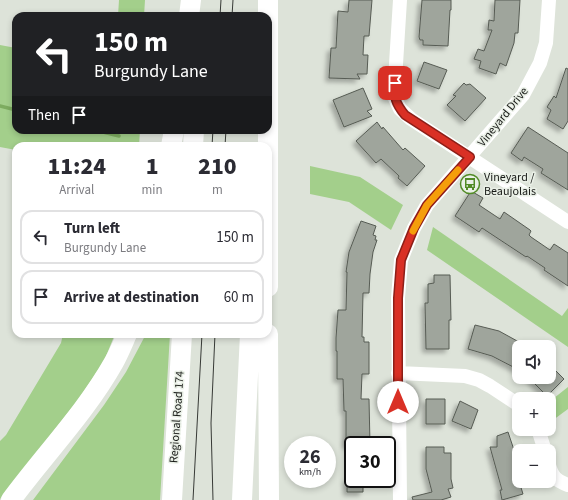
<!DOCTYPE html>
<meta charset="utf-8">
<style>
body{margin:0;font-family:"Source Sans 3",sans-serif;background:#f2f2f3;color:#2b2b33;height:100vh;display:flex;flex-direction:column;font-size:15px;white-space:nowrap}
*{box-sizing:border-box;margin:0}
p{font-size:13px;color:#7c7c81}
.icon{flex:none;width:22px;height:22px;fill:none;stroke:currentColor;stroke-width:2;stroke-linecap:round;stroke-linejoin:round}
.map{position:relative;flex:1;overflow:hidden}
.drawer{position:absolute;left:12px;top:142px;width:260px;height:196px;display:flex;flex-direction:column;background:#fff;border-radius:12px;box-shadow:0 2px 6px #0003}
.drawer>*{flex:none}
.hud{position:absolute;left:12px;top:12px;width:260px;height:122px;border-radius:12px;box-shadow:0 2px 6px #0003;background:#202124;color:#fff;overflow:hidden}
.tools{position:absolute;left:512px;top:340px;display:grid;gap:8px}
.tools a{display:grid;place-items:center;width:44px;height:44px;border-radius:8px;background:#fff;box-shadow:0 2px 6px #0003;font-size:20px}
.speed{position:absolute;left:284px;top:436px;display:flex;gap:8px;font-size:20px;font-weight:700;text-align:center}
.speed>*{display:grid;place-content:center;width:52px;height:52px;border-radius:50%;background:#fff;box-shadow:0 2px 6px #0003;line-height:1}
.speed small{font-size:10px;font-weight:400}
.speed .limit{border:2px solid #111;border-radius:6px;background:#fff;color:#111}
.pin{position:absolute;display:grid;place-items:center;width:34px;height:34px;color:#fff;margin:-17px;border-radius:8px;box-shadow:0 2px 6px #0006}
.me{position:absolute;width:44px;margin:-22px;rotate:0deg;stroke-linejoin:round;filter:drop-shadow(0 0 3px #0008)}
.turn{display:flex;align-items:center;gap:14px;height:84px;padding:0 16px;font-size:18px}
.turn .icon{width:52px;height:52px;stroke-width:2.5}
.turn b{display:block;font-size:28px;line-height:34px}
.then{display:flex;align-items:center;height:38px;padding:0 16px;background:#0003;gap:8px;font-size:15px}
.eta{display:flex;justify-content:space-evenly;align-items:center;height:68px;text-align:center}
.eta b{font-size:24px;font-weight:800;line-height:28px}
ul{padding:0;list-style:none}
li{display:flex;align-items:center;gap:12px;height:54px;margin:0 8px 6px;padding:0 8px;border:2px solid #e1e1e2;border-radius:12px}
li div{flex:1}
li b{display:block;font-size:15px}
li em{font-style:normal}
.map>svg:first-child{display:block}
.green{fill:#a3cf8b}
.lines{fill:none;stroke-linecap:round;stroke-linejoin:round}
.stream{stroke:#7dac60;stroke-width:3.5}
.building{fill:#9fa59c;stroke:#575c54;filter:url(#shadow)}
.minor{stroke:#fff;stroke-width:14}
.highway{stroke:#fff;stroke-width:20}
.tram{stroke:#373a36;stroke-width:1}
.route-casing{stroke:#8d1f18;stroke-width:10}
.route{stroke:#d93025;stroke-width:7}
.slow{stroke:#f59e0b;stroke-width:7}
.labels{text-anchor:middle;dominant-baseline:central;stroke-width:3;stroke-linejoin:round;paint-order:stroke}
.street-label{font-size:12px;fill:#181a17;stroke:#eaf0e7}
.poi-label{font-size:12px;fill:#181a17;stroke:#eaf0e7;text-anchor:start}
</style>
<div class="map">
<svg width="568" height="500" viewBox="0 0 568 500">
<defs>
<filter id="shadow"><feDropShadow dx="-3.5" dy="3.5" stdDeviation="2" flood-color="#0004"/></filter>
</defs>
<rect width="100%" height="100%" fill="#dde3d9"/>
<path class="green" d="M 119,0 L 145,0 L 144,16 L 118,16 Z
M 0,45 L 16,48 L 16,130 L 140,130 L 139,146 L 16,146 L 16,150 L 0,147 Z
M 310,166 L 360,177 L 403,205 L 391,230 L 349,202 L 310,194 Z
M 433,227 L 562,316 L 568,308 L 568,347 L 427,250 Z
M 63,334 L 115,334 L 104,361 L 78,400 L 0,499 L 0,441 L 6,435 L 61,343 Z
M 146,334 L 170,334 L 160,500 L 33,500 L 104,405 L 126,372 Z
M 568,387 L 568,409 L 549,423 L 549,402 Z"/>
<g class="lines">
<path class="stream" d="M 0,106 L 16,110
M 95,130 L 119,136"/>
</g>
<path class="building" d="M 349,0 L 372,0 L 369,36 L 364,36 L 363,55 L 368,55 L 367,74 L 357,74 L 360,79 L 329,78 L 331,48 L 336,48 L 338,11 L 348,12 Z
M 422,0 L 451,0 L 451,10 L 450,10 L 448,46 L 423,45 L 423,40 L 420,40 L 419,37 Z
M 495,0 L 520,0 L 518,33 L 515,33 L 514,43 L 506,66 L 500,63 L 496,74 L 479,68 L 481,61 L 474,59 L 478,49 L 484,51 L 492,30 L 488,30 L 489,20 L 494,21 Z
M 424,62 L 447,70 L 439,89 L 417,81 Z
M 566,68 L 568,69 L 568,121 L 563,129 L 547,119 L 551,110 L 547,107 L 554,96 L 556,98 Z
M 464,83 L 466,85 L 470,84 L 486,98 L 465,121 L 447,105 L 456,96 L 453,95 Z
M 363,88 L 372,109 L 367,111 L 372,116 L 344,127 L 333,100 Z
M 377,122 L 382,129 L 383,127 L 403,150 L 405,148 L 425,166 L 407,186 L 398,178 L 399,176 L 381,159 L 376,163 L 356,141 Z
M 528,127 L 568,153 L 568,190 L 541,173 L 543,169 L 524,157 L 522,161 L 511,153 Z
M 471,191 L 483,198 L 479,205 L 500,219 L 504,212 L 530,230 L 531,231 L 529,235 L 531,237 L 550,250 L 554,244 L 568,253 L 568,286 L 544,270 L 545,268 L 527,256 L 526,257 L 482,228 L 479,232 L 455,216 Z
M 361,221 L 376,226 L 373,235 L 376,236 L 375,240 L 377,240 L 373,252 L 370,274 L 369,293 L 363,293 L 362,337 L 364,337 L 364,342 L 369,342 L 369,374 L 362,374 L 361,399 L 369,399 L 370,445 L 346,445 L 346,411 L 344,411 L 343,379 L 337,379 L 337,351 L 336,351 L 336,338 L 338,310 L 346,310 L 347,272 L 346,272 L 349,252 Z
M 434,275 L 450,275 L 451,320 L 449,320 L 449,349 L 426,349 L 425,303 L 428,303 L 428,284 L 434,283 Z
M 475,325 L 499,331 L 519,342 L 519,370 L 492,356 L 468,349 Z
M 549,364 L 564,379 L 547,396 L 528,377 L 549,377 Z
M 426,399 L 445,399 L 445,424 L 426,424 Z
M 460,401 L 478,410 L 471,429 L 452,421 Z
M 508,432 L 514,450 L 517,449 L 519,458 L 519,481 L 523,494 L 502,500 L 500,490 L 502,490 L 490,447 L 497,447 L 497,436 Z
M 426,447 L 444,447 L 444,453 L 451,453 L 451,479 L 453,488 L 448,489 L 451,497 L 441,500 L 413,500 L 412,497 L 432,492 L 426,469 Z
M 347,479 L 363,479 L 363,492 L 347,492 Z"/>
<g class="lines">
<path class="minor" d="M 400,0 L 394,96 L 400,109 L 411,119 L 568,222
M 398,373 L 465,376 L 479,380 L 490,386 L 519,405
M 538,429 L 545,451
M 549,465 C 552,476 556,481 568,485
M 400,500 L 398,298 L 401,260 L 414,228 L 427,205 L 523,95 L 540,63 L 546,43 L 549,0"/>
<path class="highway" d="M 189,16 L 191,0
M 171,146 L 174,130
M 193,146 L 194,130
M 268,287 L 268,0
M 268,334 L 269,500
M 11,500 C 45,454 86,412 114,362 C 119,353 123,343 127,334
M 172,500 L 182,334
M 242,500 L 250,334"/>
<path class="tram" d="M 220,16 L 221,0
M 232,16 L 233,0
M 212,146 L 213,130
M 225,146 L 226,130
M 193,500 L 202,334
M 213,500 L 211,423 L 215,334"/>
</g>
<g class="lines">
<g class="route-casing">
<path id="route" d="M 395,83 C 394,97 395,103 405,115 L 470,157 L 427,205 L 414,228 L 401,260 L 398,298 L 398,402"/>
</g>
<use href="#route" class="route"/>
<path class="slow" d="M 413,231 L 427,205 L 458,170"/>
</g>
<defs>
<g id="bus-ring" transform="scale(1)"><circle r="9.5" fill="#eaf0e7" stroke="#528b27" stroke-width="1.5"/><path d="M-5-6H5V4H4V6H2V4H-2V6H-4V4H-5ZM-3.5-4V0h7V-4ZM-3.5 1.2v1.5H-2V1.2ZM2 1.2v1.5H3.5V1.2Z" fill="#528b27"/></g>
</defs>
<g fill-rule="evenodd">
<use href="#bus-ring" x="470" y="184"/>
</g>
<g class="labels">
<g class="street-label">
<text transform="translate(503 117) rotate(-51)">Vineyard Drive</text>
<text transform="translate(177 417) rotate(-86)">Regional Road 174</text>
</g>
<g class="poi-label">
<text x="484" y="177">Vineyard /<tspan x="484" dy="14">Beaujolais</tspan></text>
</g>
</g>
</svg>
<div class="tools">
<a><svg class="icon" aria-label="sound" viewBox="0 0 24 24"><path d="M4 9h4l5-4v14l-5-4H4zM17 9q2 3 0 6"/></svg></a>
<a>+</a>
<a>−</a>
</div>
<div class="speed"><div>26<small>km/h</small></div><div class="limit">30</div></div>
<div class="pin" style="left:395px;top:83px;background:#d93025"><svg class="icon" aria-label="arrive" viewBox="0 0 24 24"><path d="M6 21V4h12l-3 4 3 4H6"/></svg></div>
<svg class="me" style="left:398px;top:402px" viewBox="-20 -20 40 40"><circle r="19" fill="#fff"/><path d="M0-13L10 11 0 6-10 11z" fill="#d93025"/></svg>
<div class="hud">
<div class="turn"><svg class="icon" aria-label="left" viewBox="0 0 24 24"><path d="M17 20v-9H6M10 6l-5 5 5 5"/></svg><div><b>150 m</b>Burgundy Lane</div></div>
<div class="then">Then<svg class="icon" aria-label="arrive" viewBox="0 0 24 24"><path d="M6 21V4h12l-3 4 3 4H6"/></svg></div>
</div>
<section class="drawer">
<div class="eta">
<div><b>11:24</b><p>Arrival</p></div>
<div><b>1</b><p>min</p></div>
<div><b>210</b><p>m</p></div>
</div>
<ul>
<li><svg class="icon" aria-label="left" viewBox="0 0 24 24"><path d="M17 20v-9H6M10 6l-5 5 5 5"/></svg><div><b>Turn left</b><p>Burgundy Lane</p></div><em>150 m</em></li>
<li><svg class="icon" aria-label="arrive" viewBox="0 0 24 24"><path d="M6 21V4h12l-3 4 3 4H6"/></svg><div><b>Arrive at destination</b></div><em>60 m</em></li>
</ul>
</section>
</div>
